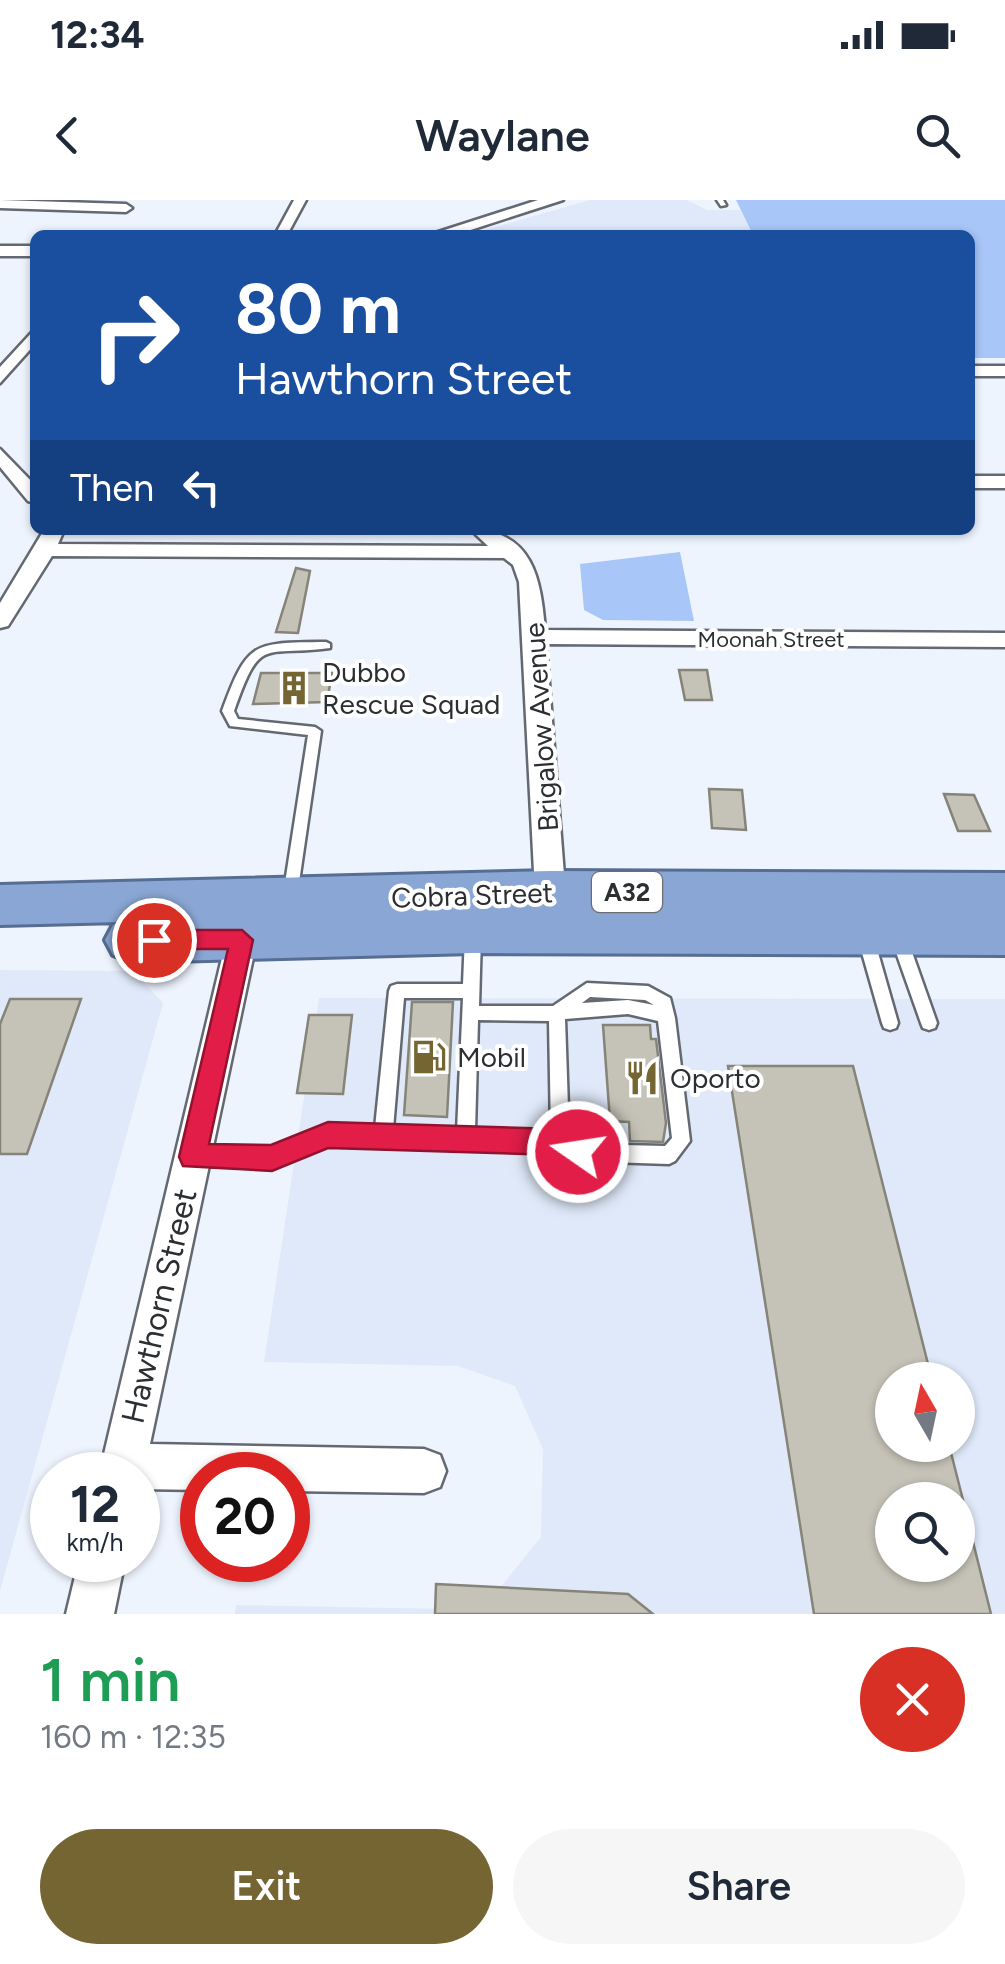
<!DOCTYPE html>
<meta charset="utf-8">
<style>
body{margin:0;font-family:Figtree,sans-serif;background:#f6f6f7;color:#1f2937;height:100vh;display:flex;flex-direction:column;font-size:38px;white-space:nowrap}
*{box-sizing:border-box;margin:0}
p{font-size:32px;color:#747a83}
.icon{flex:none;width:55px;height:55px;fill:none;stroke:currentColor;stroke-width:2;stroke-linecap:round;stroke-linejoin:round}
.map{position:relative;height:1414px;overflow:hidden}
.details{display:flex;flex-direction:column;background:#fff;flex:1}
.details>*{flex:none}
.banner{position:absolute;left:30px;top:30px;width:945px;height:305px;border-radius:15px;box-shadow:0 2px 8px #0004;background:#1a4fa0;color:#fff;overflow:hidden}
.needle{width:65px;rotate:351deg}
.buttons{position:absolute;left:875px;top:1162px;display:grid;gap:20px}
.buttons a{display:grid;place-items:center;width:100px;height:100px;border-radius:50%;background:#fff;box-shadow:0 2px 8px #0004;font-size:50px}
.speed{position:absolute;left:30px;top:1252px;display:flex;gap:20px;font-size:50px;font-weight:700;text-align:center}
.speed>*{display:grid;place-content:center;width:130px;height:130px;border-radius:50%;background:#fff;box-shadow:0 2px 8px #0004;line-height:1}
.speed small{font-size:25px;font-weight:400}
.speed .limit{border:15px solid #d22;background:#fff;color:#111}
.pin{position:absolute;display:grid;place-items:center;width:85px;height:85px;color:#fff;margin:-42px;border:5px solid #fff;border-radius:50%;box-shadow:0 2px 10px #0007}
.me{position:absolute;width:110px;margin:-55px;rotate:283deg;stroke-linejoin:round;filter:drop-shadow(0 0 8px #0008)}
.turn{display:flex;align-items:center;gap:35px;height:210px;padding:0 40px;font-size:45px}
.turn .icon{width:130px;height:130px;stroke-width:2.5}
.turn b{display:block;font-size:70px;line-height:85px}
.then{display:flex;align-items:center;height:95px;padding:0 40px;background:#0003;gap:20px;font-size:38px}
.round{display:grid;place-items:center;flex:none;width:105px;height:105px;border-radius:52px;background:#f6f6f7}
.summary{display:flex;align-items:center;justify-content:space-between;height:170px;padding:0 40px}
h1{font-size:60px;font-weight:600;line-height:75px;color:#1e9e55}
.cta{display:flex;gap:20px;margin-top:auto;padding:20px 40px}
.cta a{flex:1;height:115px;border-radius:60px;background:#746533;color:#fff;font-size:40px;font-weight:600;line-height:115px;text-align:center}
.cta a+a{background:#f6f6f7;color:#1f2937}
.status{display:flex;justify-content:space-between;align-items:center;height:70px;padding:0 50px;background:#fff;direction:ltr}
.status svg{height:28px;fill:currentColor}
header{display:flex;justify-content:space-between;align-items:center;height:130px;padding:0 40px;background:#fff;font-size:45px;font-weight:600}
.map>svg:first-child{display:block}
.built{fill:#dfe9f9;fill-rule:evenodd}
.green{fill:#a8c6f8}
.building{fill:#c5c2b7;stroke:#868379;stroke-width:2.5}
.lines{fill:none;stroke-linecap:round;stroke-linejoin:round}
.service-casing{stroke:#646971;stroke-width:5}
.minor-casing{stroke:#646971;stroke-width:5}
.tertiary-casing{stroke:#646971;stroke-width:5}
.trunk-casing{stroke:#566d94;stroke-width:6}
.service{fill:#fff;fill-rule:evenodd}
.minor{fill:#fff;fill-rule:evenodd}
.tertiary{fill:#fff;fill-rule:evenodd}
.trunk{fill:#8aa6d4;fill-rule:evenodd}
.route{fill:#e11d48;stroke:#92132f;stroke-width:2.5}
.labels{text-anchor:middle;dominant-baseline:central;stroke-width:8;stroke-linejoin:round;paint-order:stroke}
.far-street-label{font-size:22px;fill:#2c2f32;stroke:#fff}
.shield{fill:#fff;stroke:#6b6d70;stroke-width:2.5}
.shield-label{font-size:25px;font-weight:bold;fill:#2c2f32}
.poi-label{font-size:28px;fill:#2c2f32;stroke:#fff;text-anchor:start}
.street-label{font-size:28px;fill:#2c2f32;stroke:#fff}
.near-street-label{font-size:32px;fill:#2c2f32;stroke:#fff}
</style>
<div class="status"><b>12:34</b><svg viewBox="0 0 49 12"><path d="M0 12V9h3v3zM5 12V6h3v6zM10 12V3h3v9zM15 12V0h3v12zM26 1h20v11H26zM47 4h2v5h-2z"/></svg></div>
<header><svg class="icon" aria-label="back" viewBox="0 0 24 24"><path d="M15 5l-7 7 7 7"/></svg>Waylane<svg class="icon" aria-label="search" viewBox="0 0 24 24"><circle cx="10" cy="10" r="6"/><path d="M15 15l6 6"/></svg></header>
<div class="map">
<svg width="1005" height="1414" viewBox="0 0 1005 1414">
<rect width="100%" height="100%" fill="#eef4fe"/>
<path class="built" d="M 590,0 L 687,0 L 707,10 L 740,10 L 753,35 L 468,35 Z
M 0,770 L 133,771 L 163,803 L 0,1391 Z
M 319,798 L 1005,799 L 1005,1414 L 235,1414 L 236,1405 L 447,1409 L 499,1389 L 541,1337 L 543,1249 L 515,1186 L 458,1166 L 264,1162 ZM 892,1180 L 958,1180 L 958,1245 L 892,1245 ZM 892,1300 L 958,1300 L 958,1365 L 892,1365 Z"/>
<path class="green" d="M 736,0 L 1005,0 L 1005,158 L 970,158 L 970,35 L 753,35 Z
M 680,352 L 694,421 L 603,420 L 584,410 L 580,364 Z"/>
<path class="building" d="M 296,368 L 310,371 L 298,433 L 276,432 Z
M 679,470 L 707,470 L 712,500 L 685,500 Z
M 261,473 L 332,473 L 327,502 L 253,504 Z
M 709,589 L 742,590 L 746,630 L 712,628 Z
M 944,594 L 974,595 L 990,631 L 958,631 Z
M 10,799 L 81,799 L 27,954 L 0,954 L 0,824 Z
M 412,802 L 453,802 L 447,917 L 404,915 Z
M 309,815 L 352,815 L 343,894 L 297,893 Z
M 603,825 L 650,825 L 651,839 L 656,839 L 666,923 L 663,942 L 630,941 L 629,922 L 610,921 Z
M 728,866 L 853,866 L 932,1180 L 892,1180 L 892,1245 L 949,1245 L 963,1300 L 892,1300 L 892,1365 L 958,1365 L 958,1311 L 965,1310 L 991,1414 L 814,1414 Z
M 436,1384 L 628,1394 L 653,1414 L 435,1414 Z"/>
<g class="lines">
<g class="service-casing">
<path id="service" d="M 717,0 L 723,0 L 726,5 L 721,6 Z
M 326,442 L 330,444 L 330,448 C 261,457 261,435 234,511 L 238,519 L 315,527 L 321,531 L 297,696 L 295,700 L 285,700 L 283,696 L 308,535 L 230,526 L 222,511 C 248,440 253,443 326,442 Z
M 865,729 L 870,731 L 873,735 L 898,823 L 896,828 L 890,830 L 884,828 L 882,823 L 857,735 L 860,731 Z
M 473,730 L 478,732 L 481,736 L 479,806 L 553,806 L 587,783 L 648,786 L 670,798 L 675,818 L 690,941 L 675,961 L 669,964 L 578,961 L 558,950 L 328,943 L 272,967 L 193,966 L 187,963 L 184,957 L 187,951 L 193,948 L 272,949 L 328,927 L 375,928 L 389,791 L 391,786 L 397,784 L 463,784 L 465,736 L 468,732 ZM 590,797 L 645,800 L 654,805 L 628,800 L 582,803 ZM 404,798 L 463,798 L 457,931 L 393,929 ZM 628,814 L 658,821 L 672,938 L 665,946 L 580,944 L 569,937 L 565,819 ZM 478,820 L 549,821 L 551,933 L 475,931 Z
M 899,732 L 904,734 L 907,738 L 937,823 L 935,828 L 929,830 L 923,828 L 921,823 L 891,738 L 894,734 Z"/>
</g>
<g class="minor-casing">
<path id="minor" d="M 0,0 L 126,4 L 132,8 L 126,12 L 0,8 Z
M 294,0 L 306,0 L 287,35 L 275,35 Z
M 35,129 L 35,144 L 0,183 L 0,167 Z
M 970,166 L 1005,166 L 1005,176 L 970,176 Z
M 0,249 L 35,285 L 35,303 L 28,301 L 0,267 Z
M 970,276 L 1005,276 L 1005,288 L 970,288 Z
M 44,330 L 64,330 L 58,344 L 488,346 L 471,330 C 533,330 541,380 545,430 L 1005,433 L 1005,447 L 546,444 L 565,688 L 579,707 L 575,715 C 555,722 544,708 535,691 L 519,382 L 513,365 L 504,358 L 52,356 L 8,426 L 0,428 L 0,403 Z
M 246,708 L 257,712 L 261,720 L 150,1244 L 424,1249 L 440,1255 L 446,1271 L 440,1287 L 424,1293 L 288,1291 L 288,1275 L 202,1275 L 202,1290 L 138,1289 L 138,1275 L 99,1275 L 231,720 L 235,712 Z
M 79,1360 L 125,1360 L 114,1414 L 66,1414 Z"/>
</g>
<g class="tertiary-casing">
<path id="tertiary" d="M 538,0 L 563,0 L 455,35 L 429,35 Z
M 0,46 L 35,46 L 35,56 L 0,56 Z"/>
</g>
<g class="trunk-casing">
<path id="trunk" d="M 550,671 L 1005,673 L 1005,755 L 473,753 L 132,762 L 113,755 L 105,740 L 113,725 L 121,722 L 0,725 L 0,685 Z"/>
</g>
<use href="#service" class="service"/>
<use href="#minor" class="minor"/>
<use href="#tertiary" class="tertiary"/>
<use href="#trunk" class="trunk"/>
</g>
<path class="route" d="M 154,730 L 242,730 L 253,740 L 209,944 L 271,945 L 328,922 L 560,929 L 587,943 L 592,952 L 587,961 L 578,965 L 556,955 L 328,948 L 272,971 L 183,966 L 179,957 L 228,749 L 154,749 L 143,740 Z"/>
<defs>
<g id="building-bare" transform="scale(2.7)"><path d="M-4-6H4V6H1V3H-1V6H-4ZM-2.5-4.3h1.7v1.8h-1.7ZM.8-4.3h1.7v1.8H.8ZM-2.5-1h1.7V.8h-1.7ZM.8-1h1.7V.8H.8Z" fill="#746533" stroke="#fff" stroke-width="2.5" paint-order="stroke"/></g>
<g id="fuel-bare" transform="scale(2.7)"><path d="M-5.5-6h7V0h2V4h1.3V-2.5L3-4.5l.8-.8L6-3V5H2.5V1h-1V6h-7ZM-4.2-4.7v3.2H.2V-4.7Z" fill="#746533" stroke="#fff" stroke-width="2.5" paint-order="stroke"/></g>
<g id="restaurant-bare" transform="scale(2.7)"><path d="M-5-6h1v4h1v-4h1v4h1v-4h1v5L-1.5 .5V6h-2V.5L-5-1ZM5-6V6H3V1.5H1.5Q1.5-4 5-6Z" fill="#746533" stroke="#fff" stroke-width="2.5" paint-order="stroke"/></g>
</defs>
<g fill-rule="evenodd">
<use href="#building-bare" x="294" y="488"/>
<use href="#fuel-bare" x="429" y="857"/>
<use href="#restaurant-bare" x="642" y="878"/>
</g>
<g class="labels">
<g class="far-street-label">
<text x="771" y="439">Moonah Street</text>
</g>
<rect class="shield" x="592" y="672" width="70" height="40" rx="8"/>
<g class="shield-label">
<text x="627" y="692">A32</text>
</g>
<g class="poi-label">
<text x="322" y="472">Dubbo<tspan x="322" dy="32">Rescue Squad</tspan></text>
<text x="457" y="857">Mobil</text>
<text x="670" y="878">Oporto</text>
</g>
<g class="street-label">
<text transform="translate(541 527) rotate(-94)">Brigalow Avenue</text>
<text transform="translate(472 695) rotate(-2)">Cobra Street</text>
</g>
<g class="near-street-label">
<text transform="translate(159 1106) rotate(-77)">Hawthorn Street</text>
</g>
</g>
</svg>
<div class="buttons">
<a><svg class="needle" viewBox="-14 -14 28 28"><path d="M0-13l5 13h-10z" fill="#e53935"/><path d="M0 13l5-13h-10z" fill="#747a83"/></svg></a>
<a><svg class="icon" aria-label="search" viewBox="0 0 24 24"><circle cx="10" cy="10" r="6"/><path d="M15 15l6 6"/></svg></a>
</div>
<div class="speed"><div>12<small>km/h</small></div><div class="limit">20</div></div>
<div class="pin" style="left:154px;top:740px;background:#d93025"><svg class="icon" aria-label="arrive" viewBox="0 0 24 24"><path d="M6 21V4h12l-3 4 3 4H6"/></svg></div>
<svg class="me" style="left:578px;top:952px" viewBox="-20 -20 40 40"><circle r="17" fill="#e11d48" stroke="#fff" stroke-width="3"/><path d="M0-11L8 9 0 5-8 9z" fill="#fff"/></svg>
<div class="banner">
<div class="turn"><svg class="icon" aria-label="right" viewBox="0 0 24 24"><path d="M7 20v-9h11M14 6l5 5-5 5"/></svg><div><b>80 m</b>Hawthorn Street</div></div>
<div class="then">Then<svg class="icon" aria-label="left" viewBox="0 0 24 24"><path d="M17 20v-9H6M10 6l-5 5 5 5"/></svg></div>
</div>
</div>
<section class="details">
<div class="summary"><div><h1>1 min</h1><p>160 m · 12:35</p></div><a class="round" style="background:#d93025;color:#fff"><svg class="icon" aria-label="close" viewBox="0 0 24 24"><path d="M6 6l12 12M18 6L6 18"/></svg></a></div>
<div class="cta"><a>Exit</a><a>Share</a></div>
</section>
